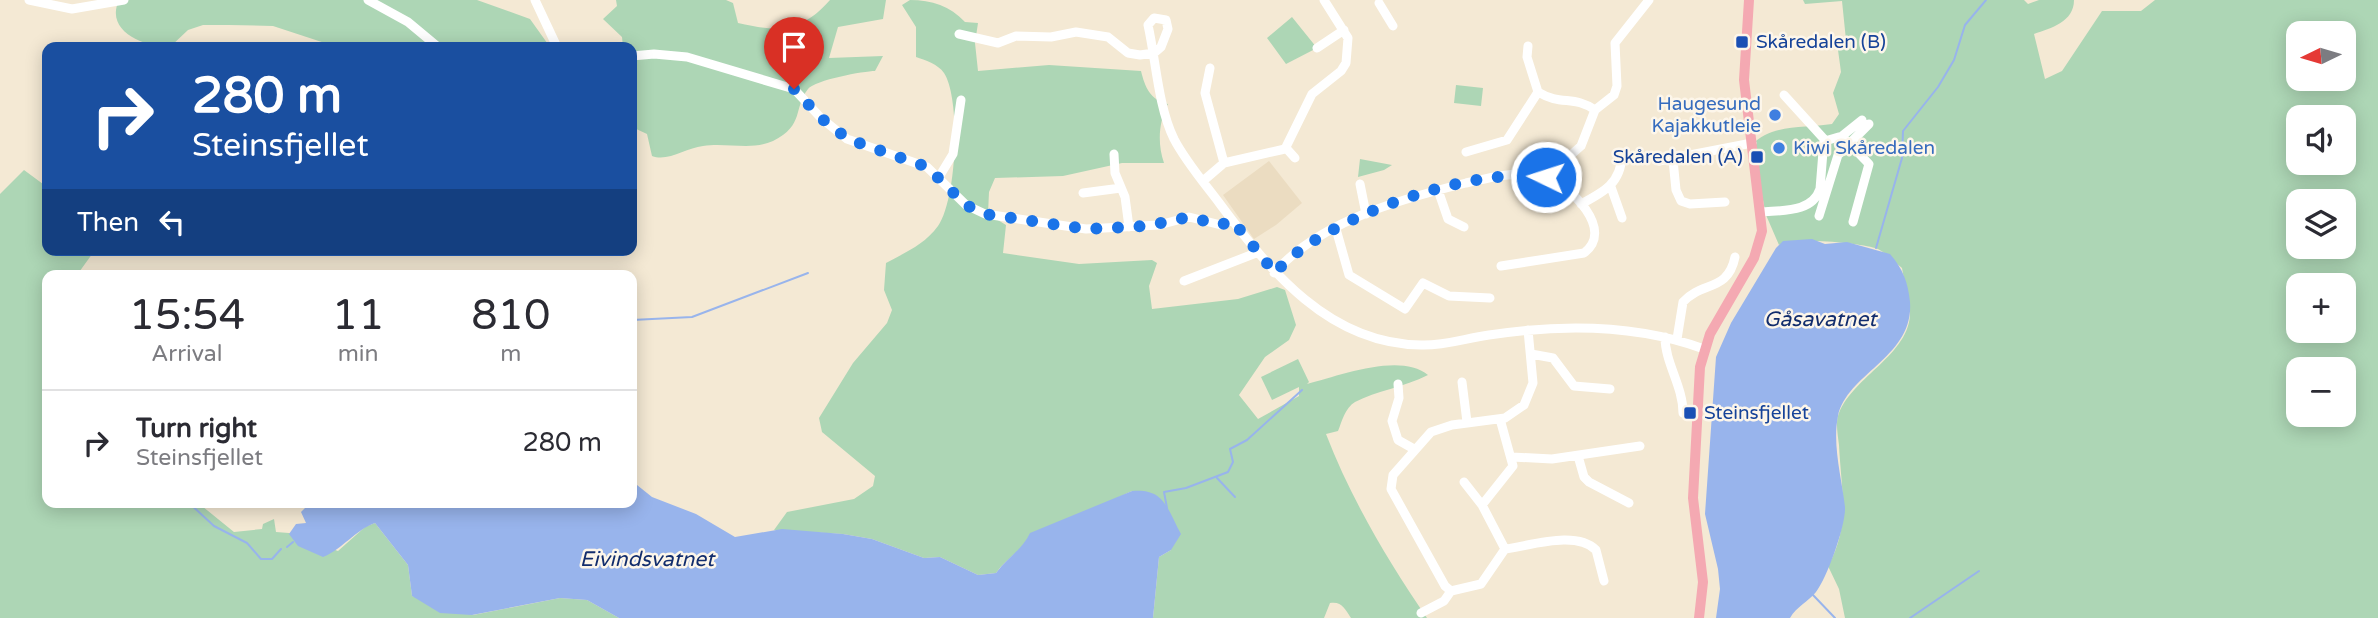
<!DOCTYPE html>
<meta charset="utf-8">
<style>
body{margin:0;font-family:"Varela Round",sans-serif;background:#f2f2f3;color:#2b2b33;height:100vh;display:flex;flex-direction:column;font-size:26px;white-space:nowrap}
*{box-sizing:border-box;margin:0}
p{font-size:23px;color:#7c7c81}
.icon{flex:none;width:38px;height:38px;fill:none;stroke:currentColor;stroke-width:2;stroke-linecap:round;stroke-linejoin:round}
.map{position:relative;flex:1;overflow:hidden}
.drawer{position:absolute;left:42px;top:270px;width:595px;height:238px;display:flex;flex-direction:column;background:#fff;border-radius:14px;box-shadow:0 4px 18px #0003}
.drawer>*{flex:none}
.guide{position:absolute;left:42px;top:42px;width:595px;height:214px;border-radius:14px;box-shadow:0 4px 18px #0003;background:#1a4fa0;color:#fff;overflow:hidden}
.needle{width:46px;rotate:265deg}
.tools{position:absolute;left:2286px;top:21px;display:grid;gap:14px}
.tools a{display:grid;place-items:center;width:70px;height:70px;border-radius:14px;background:#fff;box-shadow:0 4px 18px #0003;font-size:35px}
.pin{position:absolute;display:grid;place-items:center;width:60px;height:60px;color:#fff;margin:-72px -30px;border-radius:50% 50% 50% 0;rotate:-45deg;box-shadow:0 0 7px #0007}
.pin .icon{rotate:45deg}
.me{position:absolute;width:77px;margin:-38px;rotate:274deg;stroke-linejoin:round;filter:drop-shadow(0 0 5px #0008)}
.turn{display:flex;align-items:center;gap:24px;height:147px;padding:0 35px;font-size:32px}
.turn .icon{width:91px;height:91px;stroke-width:2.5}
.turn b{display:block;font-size:49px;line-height:60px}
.then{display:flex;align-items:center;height:66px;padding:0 35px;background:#0003;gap:14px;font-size:26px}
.eta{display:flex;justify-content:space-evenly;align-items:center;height:119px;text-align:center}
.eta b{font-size:42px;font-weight:600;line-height:49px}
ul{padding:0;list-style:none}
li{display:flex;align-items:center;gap:21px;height:105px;padding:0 35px;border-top:2px solid #e1e1e2}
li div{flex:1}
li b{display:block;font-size:26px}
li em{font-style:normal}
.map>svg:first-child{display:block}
.built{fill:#ebdcc1}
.green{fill:#add6b5;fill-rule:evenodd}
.water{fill:#98b4ec}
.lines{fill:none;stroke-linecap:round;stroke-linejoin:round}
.stream{stroke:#98b4ec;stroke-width:2}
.minor{stroke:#fff;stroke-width:9}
.major{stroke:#f4a9b2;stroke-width:10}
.route{stroke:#1a73e8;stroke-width:12;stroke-dasharray:0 21.6}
.transit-dot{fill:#1a4fb4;stroke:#fdf6ea;stroke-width:2.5}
.shop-dot{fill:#3f7fe0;stroke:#fdf6ea;stroke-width:2.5}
.labels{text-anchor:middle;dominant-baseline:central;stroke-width:5;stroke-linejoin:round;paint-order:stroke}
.transit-label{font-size:19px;fill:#164399;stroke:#fdf6ea;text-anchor:start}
.shop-label{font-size:19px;fill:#366cbe;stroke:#fdf6ea;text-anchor:end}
.water-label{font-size:21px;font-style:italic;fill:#122d6d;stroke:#fdf6ea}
</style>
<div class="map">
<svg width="2378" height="618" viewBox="0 0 2378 618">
<rect width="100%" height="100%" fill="#f4e9d4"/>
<path class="built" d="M 1269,161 L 1302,203 L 1276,225 L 1254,239 L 1223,195 Z"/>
<path class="green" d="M 119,0 L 477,0 L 530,19 L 550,47 L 337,47 L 273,26 L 229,25 L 203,25 L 188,30 L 170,47 C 146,47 104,32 119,0 Z
M 616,0 L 726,0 L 733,3 L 738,23 C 777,32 801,33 830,0 L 886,0 L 883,19 L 838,27 L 829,58 L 883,56 L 875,71 C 864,71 815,80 808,89 C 793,108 805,125 773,141 C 751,151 726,142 703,146 C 686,148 668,162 652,156 L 647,134 L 632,127 L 632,47 L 623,47 L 622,37 L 603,19 L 617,6 Z
M 910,0 C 932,0 950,6 965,22 L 978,23 L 975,43 L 978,71 L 1049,65 L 1141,71 C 1145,87 1150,100 1168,104 C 1159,121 1157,143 1164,163 L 1122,163 L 1063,176 L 995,178 L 989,192 L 988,214 L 1006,225 L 1003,253 L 1079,264 L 1152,260 L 1157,263 L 1149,286 L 1152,309 L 1238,299 L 1277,287 L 1285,290 L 1296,325 L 1289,340 L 1265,357 L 1239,395 L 1258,419 L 1299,396 L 1299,387 L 1272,400 L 1261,377 L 1298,359 L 1309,382 L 1307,384 C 1339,376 1400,352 1428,375 C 1404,387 1376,391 1355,402 C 1345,408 1342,421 1338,431 L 1326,434 C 1351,499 1388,561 1427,618 L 1351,618 C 1345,609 1342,601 1330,603 L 1324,618 L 1153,618 L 1159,557 L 1171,550 L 1132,491 C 1094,509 1020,539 996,573 L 978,575 L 940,557 L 924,558 L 872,539 L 843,534 L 774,530 L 787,512 L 854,499 L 873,486 L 875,476 L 822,432 L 819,418 L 853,363 L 887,323 L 892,310 L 884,290 L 886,263 C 906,252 924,245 938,226 C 957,199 961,99 944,73 C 938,64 925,60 916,57 L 916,27 L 902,5 Z
M 1803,0 L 2024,0 L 2028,4 L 2039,0 L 2074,0 C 2074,22 2051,28 2034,34 L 2045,79 L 2062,71 L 2102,11 L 2141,11 L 2155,0 L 2378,0 L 2378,618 L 1845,618 L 1839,589 L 1828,566 C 1851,526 1841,489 1839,445 C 1838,436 1835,422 1839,413 C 1853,377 1910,354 1910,313 L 1902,268 C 1894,262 1885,251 1875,248 C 1860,243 1790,236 1779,245 L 1766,215 L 1752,145 C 1770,124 1806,128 1832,124 L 1839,114 L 1833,93 L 1841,72 L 1838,50 L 1846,40 L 1842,1 L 1805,4 ZM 2298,33 L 2343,33 L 2343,79 L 2298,79 ZM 2298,117 L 2343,117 L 2343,163 L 2298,163 ZM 2298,201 L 2343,201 L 2343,247 L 2298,247 ZM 2298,285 L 2343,285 L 2343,331 L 2298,331 ZM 2298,369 L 2343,369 L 2343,415 L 2298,415 Z
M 1292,17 L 1317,48 L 1286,64 L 1267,38 Z
M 1456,85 L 1483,88 L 1481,106 L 1454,103 Z
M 1360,159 L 1392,165 L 1384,170 L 1358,177 Z
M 24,170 L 47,187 L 47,250 L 95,250 L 77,275 L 47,275 L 47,502 L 197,502 L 234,532 L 262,529 L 263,524 L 274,519 L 276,532 L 289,533 L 338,551 L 365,527 L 375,523 L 408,565 L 412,596 L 473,615 L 560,598 L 587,600 L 619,618 L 0,618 L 0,194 Z"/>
<path class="water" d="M 1812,239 L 1825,244 L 1847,242 L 1890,254 C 1903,269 1908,282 1910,302 C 1914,357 1847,373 1838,416 C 1832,445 1842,479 1845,507 C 1846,525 1827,578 1816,592 C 1808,602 1797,606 1790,618 L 1716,618 L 1720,589 L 1718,569 L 1705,514 L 1716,357 L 1731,323 L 1776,248 L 1783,241 Z
M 632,481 L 652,497 L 696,514 L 735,537 L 782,529 L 843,534 L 872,539 L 924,558 L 940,557 L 978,575 L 996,573 C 1007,558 1022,550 1030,533 L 1132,491 C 1165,488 1167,509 1181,534 L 1171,550 L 1159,557 L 1153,618 L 619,618 L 587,600 L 560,598 L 472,615 L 440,613 L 412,596 L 408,565 L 375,523 C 355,530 343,549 323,557 L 298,546 L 289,534 L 296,524 L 306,523 L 301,512 L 311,502 L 632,502 Z"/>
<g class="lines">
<path class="stream" d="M 1876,248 L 1902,158 L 1903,131 L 1938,87 L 1954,60 L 1965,25 L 1986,0
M 632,320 L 692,317 L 808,273
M 1217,478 L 1235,497
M 188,502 L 214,526 L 247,543 L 261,559 L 272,559 L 281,549
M 1167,508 L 1164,492 L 1186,488 L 1228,472 L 1233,462 L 1230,449 L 1247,440 L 1302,390
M 287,547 L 293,542
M 1813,595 L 1835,618
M 1910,618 L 1979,571"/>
<path class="minor" d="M 29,0 L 72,9 L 124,0
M 368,0 L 408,22 L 438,47
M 535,0 L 557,47
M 1379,3 L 1393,26
M 959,34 L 998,43 L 1016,36 L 1051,37 L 1076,32 L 1108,37 L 1128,53 L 1140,55 L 1154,53 L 1161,47 L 1168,29 L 1166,20 L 1154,18 L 1148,25 C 1156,61 1158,106 1174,139 C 1186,162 1205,184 1220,204 C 1270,271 1329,344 1421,345 C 1444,346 1466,338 1489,335 C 1561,324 1636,324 1704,349
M 1528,46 L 1527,57 L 1538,92 C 1561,106 1574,95 1595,110
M 1317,48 L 1344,30
M 632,56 L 654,54 L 687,57 L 794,89 L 821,118 L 847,139 L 927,167 L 966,205 L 985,214 L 1086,229 L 1159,225 L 1189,217 L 1221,225 L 1232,220
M 1210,68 L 1205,93 L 1224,163
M 1842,136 L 1869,164 L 1853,222
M 1825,141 L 1842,136 L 1862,120
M 1286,148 L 1295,158
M 1466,152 L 1507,140 L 1538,92
M 1114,154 L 1115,173 L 1125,197 L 1129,227
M 1673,160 L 1676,190 L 1681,201 L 1690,204 L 1725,202
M 1659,161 L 1752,143
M 939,177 L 953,154 L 961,100
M 1546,177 L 1581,146 L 1595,110 L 1614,95 L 1617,86 L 1615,43 L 1649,0
M 1203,181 L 1224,163 L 1285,149 L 1312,94 L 1341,71 L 1346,63 L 1348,38 L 1324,0
M 1360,184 L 1366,214
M 1611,187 L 1622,218
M 1438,190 L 1448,219 L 1464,227
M 1083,193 L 1121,188
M 1530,201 L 1534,176
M 1581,204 C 1604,192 1621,183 1622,155
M 1761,212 C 1782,210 1812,213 1820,189 L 1824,139 L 1784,95
M 1819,216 L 1838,155 L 1869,124
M 1336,229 L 1349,275 L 1405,309 L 1423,283 L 1449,296 L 1490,298
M 1274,273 C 1320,221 1401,199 1466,183 C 1485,179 1505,173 1525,174 C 1531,175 1539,175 1546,177 C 1571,186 1615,230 1584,253 L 1501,266
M 1184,281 L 1256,253
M 1528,330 L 1533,383 L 1524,405 L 1505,418 L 1452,425 L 1431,432 L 1393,475 L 1391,489 L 1445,586 L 1451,591 L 1481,584 L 1505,549 C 1530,546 1576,530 1596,550 L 1604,581
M 1665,337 C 1665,363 1683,386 1683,413
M 1677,339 L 1683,302 C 1702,281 1728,292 1735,257
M 1531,354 L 1553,358 L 1574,386 L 1610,389
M 1462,382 L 1467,422
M 1398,384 L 1399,398 L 1392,421 L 1398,440 L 1414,449
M 1578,456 L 1584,477 L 1589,482 L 1629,503
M 1512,457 L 1552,459 L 1640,446
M 1464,482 L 1482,505 L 1505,549
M 1482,505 L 1513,466 L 1500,419
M 1421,613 L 1444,601 L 1451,591"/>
<path class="major" d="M 1699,618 L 1703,582 L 1693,498 L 1700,367 L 1710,334 L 1754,258 L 1762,231 L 1744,80 L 1749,0"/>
</g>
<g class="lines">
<path class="route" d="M 794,89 L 821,118 L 848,139 L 927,167 L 966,205 L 985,214 L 1086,229 L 1147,226 L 1189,217 L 1221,225 L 1232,220 L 1275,273 C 1323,217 1473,166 1546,177"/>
</g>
<g class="transit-dot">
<rect x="1735" y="35" width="14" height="14" rx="3.5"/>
<rect x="1750" y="150" width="14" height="14" rx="3.5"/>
<rect x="1683" y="406" width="14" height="14" rx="3.5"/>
</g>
<g class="shop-dot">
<circle cx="1775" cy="115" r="7"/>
<circle cx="1779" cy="148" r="7"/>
</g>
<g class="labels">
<g class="transit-label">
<text x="1756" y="42">Skåredalen (B)</text>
<text x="1743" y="157" text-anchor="end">Skåredalen (A)</text>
<text x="1704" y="413">Steinsfjellet</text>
</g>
<g class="shop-label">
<text x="1761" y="104">Haugesund<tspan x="1761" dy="22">Kajakkutleie</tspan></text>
<text x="1793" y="148" text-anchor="start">Kiwi Skåredalen</text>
</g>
<g class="water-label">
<text x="1820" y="319">Gåsavatnet</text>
<text x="647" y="559">Eivindsvatnet</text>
</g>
</g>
</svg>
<div class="tools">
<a><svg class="needle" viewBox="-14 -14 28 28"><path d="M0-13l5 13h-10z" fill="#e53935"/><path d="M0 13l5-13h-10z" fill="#7c7c81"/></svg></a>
<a><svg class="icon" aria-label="sound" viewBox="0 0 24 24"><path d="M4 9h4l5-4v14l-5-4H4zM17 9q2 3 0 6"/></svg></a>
<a><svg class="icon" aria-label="layers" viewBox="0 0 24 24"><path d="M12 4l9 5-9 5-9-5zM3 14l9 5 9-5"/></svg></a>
<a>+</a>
<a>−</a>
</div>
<div class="pin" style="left:794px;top:89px;background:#d93025"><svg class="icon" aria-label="arrive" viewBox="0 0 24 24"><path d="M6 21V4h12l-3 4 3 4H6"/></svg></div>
<svg class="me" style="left:1546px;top:177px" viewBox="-20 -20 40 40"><circle r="17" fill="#1a73e8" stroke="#fff" stroke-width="3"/><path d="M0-11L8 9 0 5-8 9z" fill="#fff"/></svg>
<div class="guide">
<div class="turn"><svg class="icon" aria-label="right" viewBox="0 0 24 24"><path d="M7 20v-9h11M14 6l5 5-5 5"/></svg><div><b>280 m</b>Steinsfjellet</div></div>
<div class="then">Then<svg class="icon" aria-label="left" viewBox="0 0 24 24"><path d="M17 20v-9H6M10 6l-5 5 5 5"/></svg></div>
</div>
<section class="drawer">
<div class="eta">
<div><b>15:54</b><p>Arrival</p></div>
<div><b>11</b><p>min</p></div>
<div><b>810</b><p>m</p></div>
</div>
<ul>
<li><svg class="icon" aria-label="right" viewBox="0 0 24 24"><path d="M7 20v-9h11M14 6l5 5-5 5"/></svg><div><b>Turn right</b><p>Steinsfjellet</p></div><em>280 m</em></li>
</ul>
</section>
</div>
